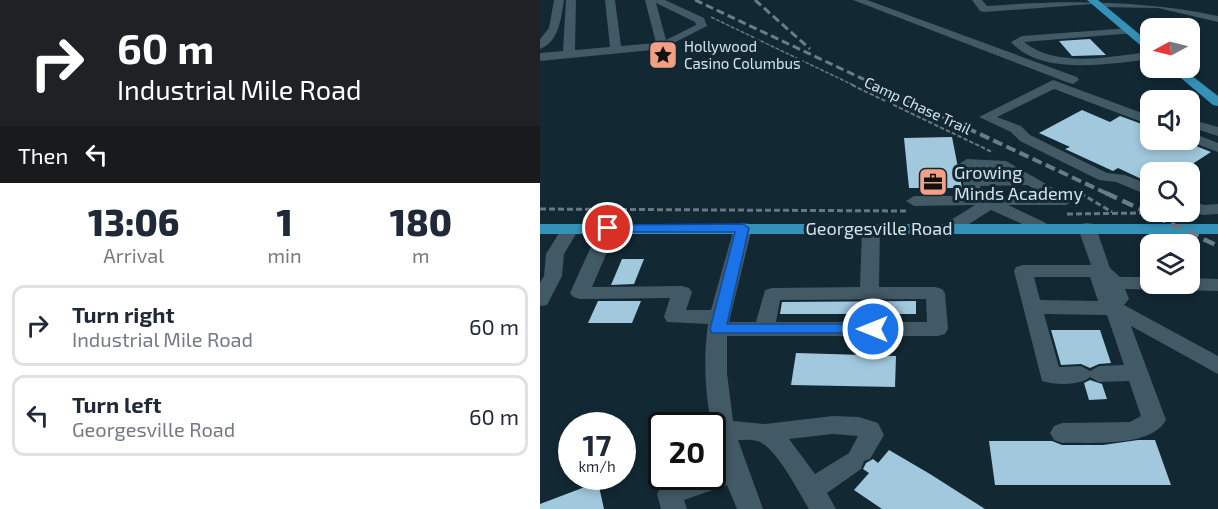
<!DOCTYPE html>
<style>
body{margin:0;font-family:"Exo 2",sans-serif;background:#f2f2f3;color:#1f2937;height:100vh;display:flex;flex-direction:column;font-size:22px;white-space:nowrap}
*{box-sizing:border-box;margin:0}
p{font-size:20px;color:#747a83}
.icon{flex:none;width:33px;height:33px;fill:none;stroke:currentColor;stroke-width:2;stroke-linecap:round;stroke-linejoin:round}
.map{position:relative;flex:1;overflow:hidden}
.panel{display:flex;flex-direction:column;background:#fff;width:540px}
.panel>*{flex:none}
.hud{background:#202124;color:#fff;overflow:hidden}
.needle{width:39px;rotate:263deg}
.controls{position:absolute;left:600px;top:18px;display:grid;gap:12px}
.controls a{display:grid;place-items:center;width:60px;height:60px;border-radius:12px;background:#fff;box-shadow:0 3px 9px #0003;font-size:30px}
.speed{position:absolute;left:18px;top:412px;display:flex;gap:12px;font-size:30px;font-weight:700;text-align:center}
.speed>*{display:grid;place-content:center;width:78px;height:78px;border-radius:50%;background:#fff;box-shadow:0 3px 9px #0003;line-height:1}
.speed small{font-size:15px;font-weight:400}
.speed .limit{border:3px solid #111;border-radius:9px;background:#fff;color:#111}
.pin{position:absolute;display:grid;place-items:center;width:51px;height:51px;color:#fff;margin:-26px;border:3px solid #fff;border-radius:50%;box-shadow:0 2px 6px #0007}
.me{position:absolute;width:66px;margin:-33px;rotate:270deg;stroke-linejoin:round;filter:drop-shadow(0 0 4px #0008)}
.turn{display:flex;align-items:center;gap:21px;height:126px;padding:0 18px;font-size:27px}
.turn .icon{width:78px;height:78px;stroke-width:2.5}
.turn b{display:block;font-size:42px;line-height:51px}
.then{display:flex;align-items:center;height:57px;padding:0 18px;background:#0003;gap:12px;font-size:22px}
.eta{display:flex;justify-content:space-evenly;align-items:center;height:102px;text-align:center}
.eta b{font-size:36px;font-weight:800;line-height:42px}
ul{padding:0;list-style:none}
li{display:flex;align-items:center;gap:18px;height:81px;margin:0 12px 9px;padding:0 6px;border:3px solid #e0e1e3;border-radius:12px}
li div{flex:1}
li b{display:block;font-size:22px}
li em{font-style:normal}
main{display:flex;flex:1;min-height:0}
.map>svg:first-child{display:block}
.building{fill:#a1c8dd}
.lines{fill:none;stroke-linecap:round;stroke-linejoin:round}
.path-far2{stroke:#667982;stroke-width:1.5;stroke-dasharray:4 1.5;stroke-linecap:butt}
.path-far1{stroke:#667982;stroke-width:2;stroke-dasharray:4.5 2;stroke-linecap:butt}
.path{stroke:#667982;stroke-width:3;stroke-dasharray:6 3;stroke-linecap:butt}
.minor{fill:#425966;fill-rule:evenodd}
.major{fill:#3492b9;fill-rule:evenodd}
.rail-far2{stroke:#6a7d86;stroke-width:3;stroke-dasharray:8 4;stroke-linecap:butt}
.rail-far1{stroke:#6a7d86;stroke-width:4;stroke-dasharray:10 4.5;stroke-linecap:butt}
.rail{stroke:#6a7d86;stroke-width:4.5;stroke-dasharray:12 6;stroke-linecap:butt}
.route{fill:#1a73e8;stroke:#114b97;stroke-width:1.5}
.labels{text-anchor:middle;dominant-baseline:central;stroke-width:6;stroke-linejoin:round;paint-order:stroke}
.far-poi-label{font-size:15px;fill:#d5e3ea;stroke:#122833;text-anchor:start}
.far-street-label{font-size:15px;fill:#d5e3ea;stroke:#122833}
.poi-label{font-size:18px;fill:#d5e3ea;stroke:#122833;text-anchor:start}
.street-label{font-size:18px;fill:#d5e3ea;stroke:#122833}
</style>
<main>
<section class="panel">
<div class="hud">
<div class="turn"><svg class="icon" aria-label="right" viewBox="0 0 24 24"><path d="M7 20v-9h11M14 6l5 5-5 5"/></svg><div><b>60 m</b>Industrial Mile Road</div></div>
<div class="then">Then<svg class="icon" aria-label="left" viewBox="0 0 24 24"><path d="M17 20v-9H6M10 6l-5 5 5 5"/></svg></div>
</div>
<div class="eta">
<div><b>13:06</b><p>Arrival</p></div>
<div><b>1</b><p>min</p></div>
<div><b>180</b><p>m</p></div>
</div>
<ul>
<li><svg class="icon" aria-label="right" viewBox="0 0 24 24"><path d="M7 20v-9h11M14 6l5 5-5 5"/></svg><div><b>Turn right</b><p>Industrial Mile Road</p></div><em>60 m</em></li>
<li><svg class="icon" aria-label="left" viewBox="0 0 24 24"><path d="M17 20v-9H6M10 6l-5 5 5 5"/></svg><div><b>Turn left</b><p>Georgesville Road</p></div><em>60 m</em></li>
</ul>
</section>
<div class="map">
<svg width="678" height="509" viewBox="0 0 678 509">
<rect width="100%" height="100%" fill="#122833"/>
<path class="building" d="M 550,39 L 566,55 L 532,56 L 519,41 Z
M 542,110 L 570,122 L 580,116 L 610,127 L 610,140 L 641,140 L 671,152 L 640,172 L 610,172 L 610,183 L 578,168 L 573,171 L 525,149 L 530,147 L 499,133 Z
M 412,137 L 422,188 L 369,188 L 364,138 Z
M 82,259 L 104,259 L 94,284 L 71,285 Z
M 58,301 L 101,301 L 92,323 L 48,323 Z
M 376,301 L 376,314 L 240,314 L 242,302 Z
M 511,330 L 560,330 L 571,363 L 559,364 L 550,368 L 541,364 L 521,365 Z
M 256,353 L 356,356 L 355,387 L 251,385 Z
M 550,380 L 562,384 L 567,399 L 549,400 L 544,383 Z
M 598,440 L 615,440 L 631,485 L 455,485 L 449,441 L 512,441 L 522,445 L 563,445 Z
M 349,450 L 390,474 L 445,509 L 342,509 L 314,490 L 329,473 L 323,469 L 326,463 L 333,459 L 338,463 Z
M 58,482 L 64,509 L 0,509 L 0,504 Z"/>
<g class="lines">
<path class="path-far2" d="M 171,17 L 315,86"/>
<path class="path-far1" d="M 312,85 L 452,152
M 539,193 L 542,195"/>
<path class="path" d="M 540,193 L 572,212
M 0,209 L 367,211
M 527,214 L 600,213 L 610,209"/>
<path class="minor" d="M 14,0 L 24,0 C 21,18 19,42 0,49 L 0,39 L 9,28 Z
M 26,0 L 36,0 L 35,50 L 70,47 L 65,0 L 75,0 L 81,46 L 116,43 L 105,0 L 125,0 L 164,18 L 167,26 L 122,49 L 0,61 L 0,53 L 23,51 ZM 116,3 L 155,22 L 156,25 L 126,40 Z
M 313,0 L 327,0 L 537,77 L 539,80 L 533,84 L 529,83 Z
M 432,0 L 442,0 L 447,6 C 524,0 603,0 678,16 L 678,22 L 618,8 L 557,7 L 552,4 L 444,12 L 440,11 Z
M 590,28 L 595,31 L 594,33 L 484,42 C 518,69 571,56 610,52 L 610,59 C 570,64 501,76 471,42 L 482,36 Z
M 513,80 L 610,116 L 610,125 L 514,89 L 457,117 L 481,126 L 490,135 L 567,173 L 585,175 L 610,185 L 610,196 L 576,182 L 559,180 L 480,141 L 471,132 L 439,117 Z
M 650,119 L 678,127 L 678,136 L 650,127 Z
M 650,132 L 678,143 L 678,152 L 646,140 L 650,140 Z
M 427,159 L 466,161 L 534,200 L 526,205 L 468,205 L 506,223 L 509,227 L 506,231 L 500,232 L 451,210 L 418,231 L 406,231 L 403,227 L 406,223 L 435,205 L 374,206 L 366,201 L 374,196 L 426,196 L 419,164 ZM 436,169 L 458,169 L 471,176 L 437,176 ZM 487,185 L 506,195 L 442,196 L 440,186 Z
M 650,201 L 664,205 L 678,204 L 678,214 L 663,215 L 650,211 Z
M 203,223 L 209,224 L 212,228 L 189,322 L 216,322 L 225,290 L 232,288 L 320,287 L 322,228 L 325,224 L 337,224 L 340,228 L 339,287 L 395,287 L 402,289 L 405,293 L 408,329 L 405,334 L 398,336 L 187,336 L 187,373 L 193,421 L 225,424 L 293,416 L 319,417 L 338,423 L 344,435 L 330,459 L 324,461 L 321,469 L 287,493 L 296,509 L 269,509 C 259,493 236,446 217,441 C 211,439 204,440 198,440 L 223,509 L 197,509 L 187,485 L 144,500 L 147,509 L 121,509 L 117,494 L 121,486 L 147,477 L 172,477 L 172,468 L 181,466 C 168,419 161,373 168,324 L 127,322 L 124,317 L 130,298 L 40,299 L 33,297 L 30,293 L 59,229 L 62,225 L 74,225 L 77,229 L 52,287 L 142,286 L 149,288 L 152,292 L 146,310 L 171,310 L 194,228 L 197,224 ZM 386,299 L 387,322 L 236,322 L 240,300 ZM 293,434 L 318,436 L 309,453 L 275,474 L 249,439 Z
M 547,223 L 553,224 L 556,228 L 570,268 L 580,277 L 610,277 L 610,284 L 650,284 L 650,278 L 678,279 L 678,291 L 585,289 L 589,299 L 584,305 L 678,356 L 678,374 L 591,326 L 626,420 C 611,448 550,442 522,443 L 514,440 L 510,433 L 514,426 L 522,423 L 590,422 L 601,416 L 589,381 L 559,382 L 550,377 C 540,386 515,385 502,381 L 474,271 L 476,267 L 483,265 L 551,265 L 538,228 L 541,224 ZM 494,277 L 550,277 L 558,301 L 500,300 ZM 504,314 L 567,315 L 584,365 L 559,366 L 550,371 L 541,366 L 519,367 Z
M 30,224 L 36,225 L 39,229 L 24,254 L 22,276 L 7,305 L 0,306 L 0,283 L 4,276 L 6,254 L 24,225 Z"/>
<path class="major" d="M 547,0 L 558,0 L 610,43 L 610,51 L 606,50 Z
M 629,68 L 642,68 L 678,96 L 678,106 L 673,105 Z
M 0,224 L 678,224 L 678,234 L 0,234 Z"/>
<path class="rail-far2" d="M 155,0 L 338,86
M 215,0 L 270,49"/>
<path class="rail-far1" d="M 335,85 L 570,195"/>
<path class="rail" d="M 566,193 L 678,246"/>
</g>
<path class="route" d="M 203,224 L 209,228 L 187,324 L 333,324 L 338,325 L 341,329 L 338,333 L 172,333 L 170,329 L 195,232 L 68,232 L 62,228 L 68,225 Z"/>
<defs>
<g id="sight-square" transform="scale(1.5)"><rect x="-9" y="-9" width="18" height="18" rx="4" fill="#f39f83" stroke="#122833"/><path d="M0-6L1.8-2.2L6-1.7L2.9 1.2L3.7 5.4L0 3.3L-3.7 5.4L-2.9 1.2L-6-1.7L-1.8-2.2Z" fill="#111"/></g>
<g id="office-square" transform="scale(1.5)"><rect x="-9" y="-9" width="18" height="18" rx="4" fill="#f39f83" stroke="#122833"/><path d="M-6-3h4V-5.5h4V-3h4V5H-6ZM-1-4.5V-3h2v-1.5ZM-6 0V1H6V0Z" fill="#111"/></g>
</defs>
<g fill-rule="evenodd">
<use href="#sight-square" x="123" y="55"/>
<use href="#office-square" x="393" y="182"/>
</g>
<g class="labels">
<g class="far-poi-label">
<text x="144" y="46">Hollywood<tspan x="144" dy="17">Casino Columbus</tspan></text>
</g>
<g class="far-street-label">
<text transform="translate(378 105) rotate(25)">Camp Chase Trail</text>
</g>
<g class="poi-label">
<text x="414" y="172">Growing<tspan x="414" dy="21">Minds Academy</tspan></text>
</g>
<g class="street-label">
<text x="339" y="228">Georgesville Road</text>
</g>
</g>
</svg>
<div class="controls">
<a><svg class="needle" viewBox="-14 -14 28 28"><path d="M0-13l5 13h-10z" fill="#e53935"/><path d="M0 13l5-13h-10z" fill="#747a83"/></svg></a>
<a><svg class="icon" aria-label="sound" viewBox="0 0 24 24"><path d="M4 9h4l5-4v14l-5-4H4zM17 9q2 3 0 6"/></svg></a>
<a><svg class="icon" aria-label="search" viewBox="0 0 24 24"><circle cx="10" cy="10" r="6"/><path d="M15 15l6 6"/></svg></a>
<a><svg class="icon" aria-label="layers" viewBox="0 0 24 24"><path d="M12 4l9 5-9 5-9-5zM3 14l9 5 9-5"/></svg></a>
</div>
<div class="speed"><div>17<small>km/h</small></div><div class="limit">20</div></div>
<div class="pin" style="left:68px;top:228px;background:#d93025"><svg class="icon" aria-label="arrive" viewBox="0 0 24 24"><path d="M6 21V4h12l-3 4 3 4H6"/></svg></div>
<svg class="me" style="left:333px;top:329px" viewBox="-20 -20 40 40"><circle r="17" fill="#1a73e8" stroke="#fff" stroke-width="3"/><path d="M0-11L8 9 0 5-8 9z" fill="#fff"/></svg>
</div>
</main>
